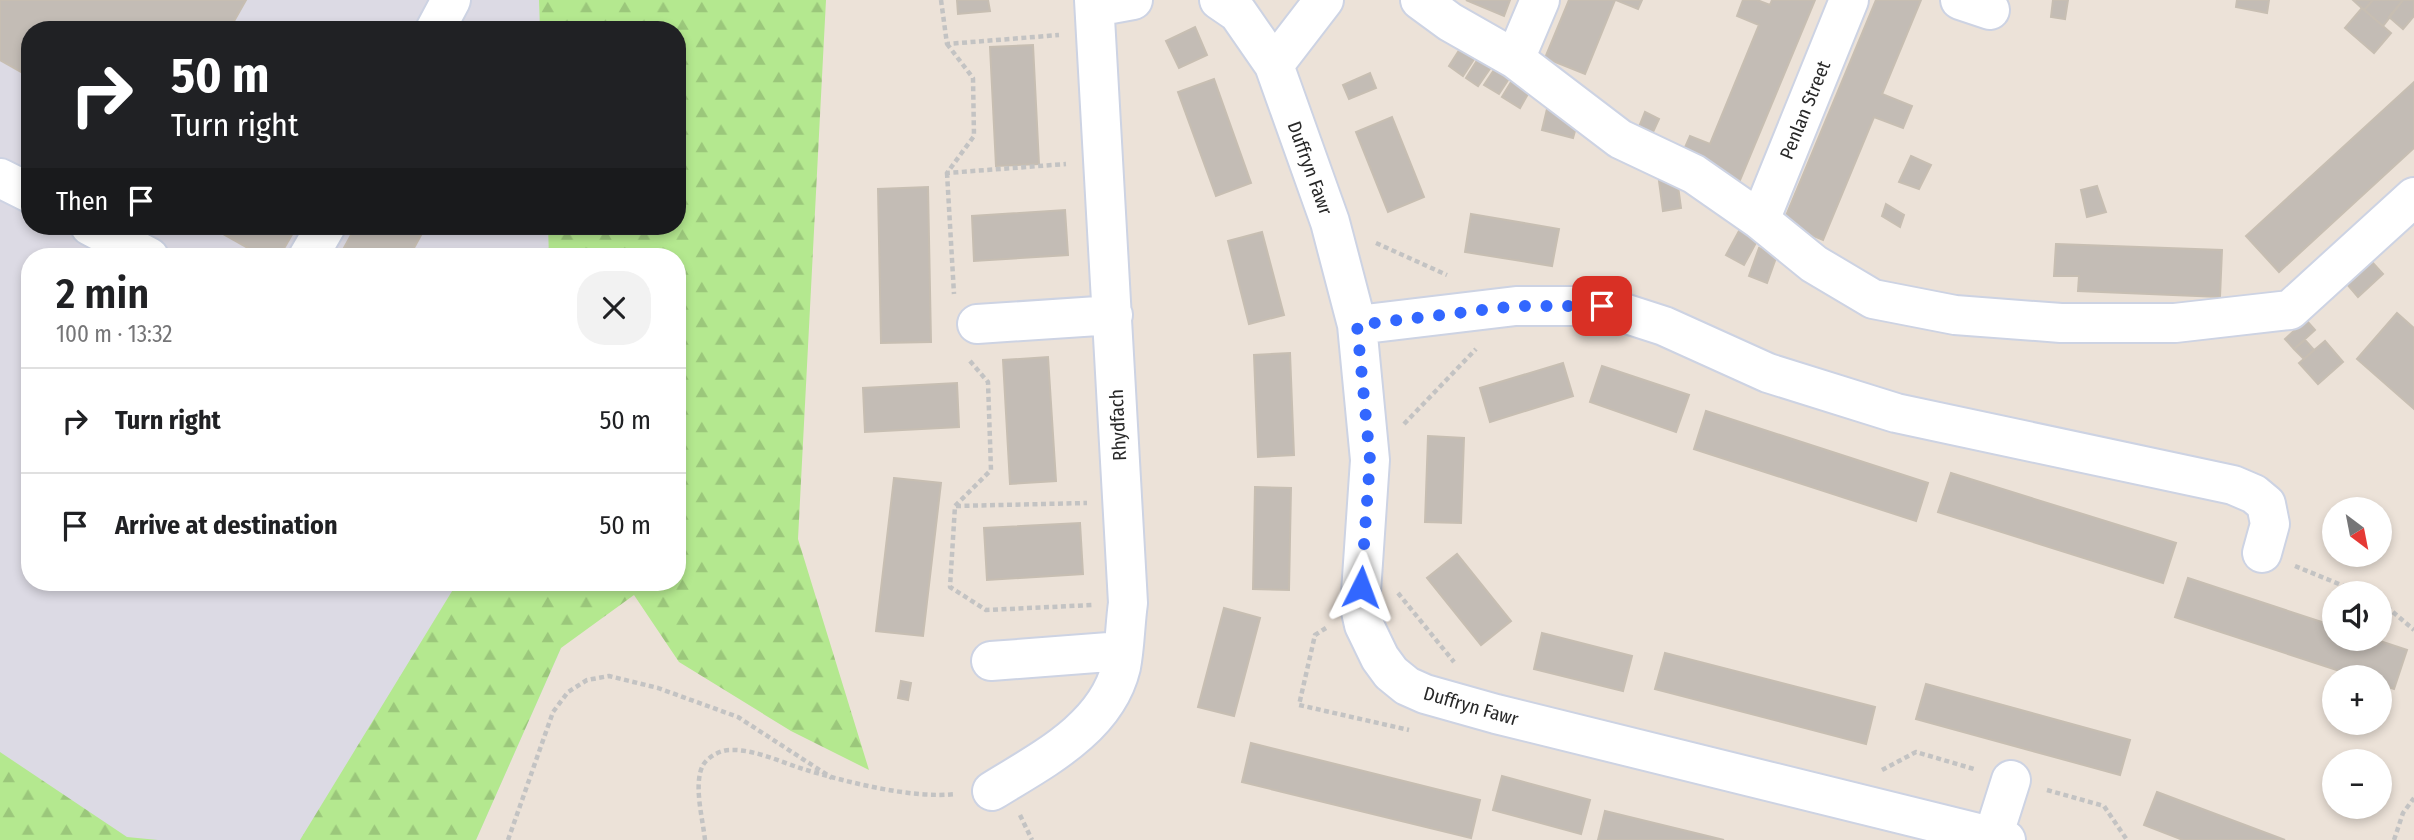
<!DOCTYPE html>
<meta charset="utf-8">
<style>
body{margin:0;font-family:"Fira Sans Condensed",sans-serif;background:#f2f2f2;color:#202124;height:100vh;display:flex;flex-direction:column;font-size:26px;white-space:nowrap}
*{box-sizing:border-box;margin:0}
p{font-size:23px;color:#757577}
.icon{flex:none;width:38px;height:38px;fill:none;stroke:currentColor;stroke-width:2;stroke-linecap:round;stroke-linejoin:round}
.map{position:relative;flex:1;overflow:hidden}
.drawer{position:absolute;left:21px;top:248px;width:665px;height:343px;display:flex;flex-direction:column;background:#fff;border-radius:28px;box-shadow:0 4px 10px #0003}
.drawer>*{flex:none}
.banner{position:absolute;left:21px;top:21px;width:665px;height:214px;border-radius:28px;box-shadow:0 4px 10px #0003;background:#202124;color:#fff;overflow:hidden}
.needle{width:46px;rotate:148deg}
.controls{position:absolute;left:2322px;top:497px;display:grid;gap:14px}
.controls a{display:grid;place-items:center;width:70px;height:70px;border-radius:50%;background:#fff;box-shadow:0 4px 10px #0003;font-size:35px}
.pin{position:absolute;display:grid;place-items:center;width:60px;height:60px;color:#fff;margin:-30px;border-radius:14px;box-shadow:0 4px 10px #0006}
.me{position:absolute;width:77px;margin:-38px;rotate:3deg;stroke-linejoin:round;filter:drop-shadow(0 0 5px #0008)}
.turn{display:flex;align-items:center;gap:24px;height:147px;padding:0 35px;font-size:32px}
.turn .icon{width:91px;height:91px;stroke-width:2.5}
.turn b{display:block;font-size:49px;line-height:60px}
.then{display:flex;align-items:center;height:66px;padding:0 35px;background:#0003;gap:14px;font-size:26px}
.round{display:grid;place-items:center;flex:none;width:74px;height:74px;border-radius:28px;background:#f2f2f2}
.headline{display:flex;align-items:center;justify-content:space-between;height:119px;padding:0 35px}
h1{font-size:42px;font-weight:600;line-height:52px}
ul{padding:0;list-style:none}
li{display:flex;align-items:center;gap:21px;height:105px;padding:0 35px;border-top:2px solid #e0e0e0}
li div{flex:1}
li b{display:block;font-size:26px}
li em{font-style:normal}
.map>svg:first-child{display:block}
.industrial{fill:#dcdae4;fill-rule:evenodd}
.forest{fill:url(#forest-firs)}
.building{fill:#c3bcb5;stroke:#c7beb2;stroke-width:2}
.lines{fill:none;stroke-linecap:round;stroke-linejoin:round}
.minor-casing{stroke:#cdd3e3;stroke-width:42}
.path{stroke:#c3c3c3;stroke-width:4.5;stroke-dasharray:5 3.5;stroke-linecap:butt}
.minor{stroke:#fff;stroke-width:38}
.route{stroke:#3267ff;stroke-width:12;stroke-dasharray:0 21.6}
.labels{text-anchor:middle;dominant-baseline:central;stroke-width:6;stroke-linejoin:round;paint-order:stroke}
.street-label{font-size:19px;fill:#282828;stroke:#fff}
</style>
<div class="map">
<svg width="2414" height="840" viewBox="0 0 2414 840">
<defs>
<pattern id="forest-firs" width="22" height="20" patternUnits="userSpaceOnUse" patternTransform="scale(1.75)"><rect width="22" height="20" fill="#b4e88f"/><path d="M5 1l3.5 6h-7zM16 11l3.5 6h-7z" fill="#9bc77b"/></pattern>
</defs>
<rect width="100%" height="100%" fill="#ece2d8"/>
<path class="industrial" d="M 0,0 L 826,0 L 677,257 L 30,257 L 30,583 L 590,583 L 476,840 L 0,840 ZM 30,30 L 677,30 L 677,226 L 30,226 Z"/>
<path class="forest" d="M 539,0 L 826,0 L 798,539 L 869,770 L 791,731 L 679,662 L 634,595 L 561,648 L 476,840 L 300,840 L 457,583 L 677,583 L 677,257 L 549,257 L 548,226 L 677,226 L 677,30 L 540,30 Z
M 0,752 L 127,837 L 158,840 L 0,840 Z"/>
<path class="building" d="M 0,0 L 246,0 L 229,30 L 30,30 L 30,77 L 0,60 Z
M 957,0 L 988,0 L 990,11 L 958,14 Z
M 1466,0 L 1510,0 L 1504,16 Z
M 1569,0 L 1615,0 L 1585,74 L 1545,58 Z
M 1616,0 L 1642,0 L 1638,9 Z
M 1743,0 L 1757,0 L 1770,5 L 1772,0 L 1815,0 L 1738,185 L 1679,161 L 1690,136 L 1710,144 L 1759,25 L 1737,16 Z
M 1876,0 L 1921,0 L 1882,94 L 1912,106 L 1903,128 L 1874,117 L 1823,240 L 1783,223 Z
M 2053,0 L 2068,0 L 2065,19 L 2051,17 Z
M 2237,0 L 2269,0 L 2267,13 L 2236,7 Z
M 2353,0 L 2373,0 L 2364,10 Z
M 2373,0 L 2403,0 L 2383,26 L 2364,10 Z
M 2403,0 L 2414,0 L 2414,16 L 2403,29 L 2389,17 Z
M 2362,8 L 2391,33 L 2374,53 L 2345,28 Z
M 1195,27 L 1207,55 L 1179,68 L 1166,41 Z
M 1463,44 L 1478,53 L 1463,76 L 1449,66 Z
M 1033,45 L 1039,164 L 996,166 L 990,47 Z
M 1483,51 L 1496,60 L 1478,86 L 1466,78 Z
M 1500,61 L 1514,71 L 1499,94 L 1484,85 Z
M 1370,73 L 1376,88 L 1349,99 L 1343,85 Z
M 1516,74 L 1533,85 L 1520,108 L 1502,97 Z
M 1214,79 L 1251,183 L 1216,196 L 1178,92 Z
M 2414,82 L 2414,148 L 2279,272 L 2246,236 Z
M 1547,109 L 1579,117 L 1573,138 L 1542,130 Z
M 1645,112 L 1659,119 L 1648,143 L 1635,137 Z
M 1392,117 L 1424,197 L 1388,212 L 1356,132 Z
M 1911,156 L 1931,165 L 1919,189 L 1899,182 Z
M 1677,179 L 1681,208 L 1663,211 L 1659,181 Z
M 2097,186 L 2106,212 L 2087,217 L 2081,190 Z
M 928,187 L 931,342 L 881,343 L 878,189 Z
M 1886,204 L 1904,215 L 1900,227 L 1882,216 Z
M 1065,210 L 1068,255 L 974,261 L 972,216 Z
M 1471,214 L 1559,229 L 1552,266 L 1465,252 Z
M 209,226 L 297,226 L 279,257 L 264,257 Z
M 356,226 L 426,226 L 409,257 L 339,257 Z
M 1740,229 L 1758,239 L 1744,265 L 1726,255 Z
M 1262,232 L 1284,315 L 1249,324 L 1228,241 Z
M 2056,244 L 2222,250 L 2220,297 L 2078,291 L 2079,276 L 2054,276 Z
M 1759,248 L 1777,255 L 1767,283 L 1749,276 Z
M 2372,262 L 2383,274 L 2358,297 L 2347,284 Z
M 2397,313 L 2414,328 L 2414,409 L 2357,359 Z
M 2306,320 L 2315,330 L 2294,349 L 2285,339 Z
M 2305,340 L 2314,350 L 2304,359 L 2294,349 Z
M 2325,341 L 2343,362 L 2318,384 L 2299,363 Z
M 1290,353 L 1294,455 L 1258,457 L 1254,355 Z
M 1048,357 L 1056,481 L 1010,484 L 1003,360 Z
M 1563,363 L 1573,396 L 1490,422 L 1480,388 Z
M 1602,366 L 1689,395 L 1676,432 L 1590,402 Z
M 957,383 L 959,427 L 865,432 L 863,388 Z
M 1706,411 L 1928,483 L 1916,521 L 1694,449 Z
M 1428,436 L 1464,438 L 1461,523 L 1425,522 Z
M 1951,473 L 2176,543 L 2163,583 L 1938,512 Z
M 894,478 L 941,483 L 923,636 L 876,631 Z
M 1255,487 L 1291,488 L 1289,590 L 1253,589 Z
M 1080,523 L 1083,574 L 987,580 L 984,528 Z
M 1457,554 L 1511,621 L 1481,645 L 1427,578 Z
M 2188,578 L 2334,626 L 2334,639 L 2374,639 L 2407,650 L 2394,689 L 2380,684 L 2380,677 L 2358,677 L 2175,617 Z
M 1224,608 L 1260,618 L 1234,716 L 1198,707 Z
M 1542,633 L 1632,656 L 1623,691 L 1534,669 Z
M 1665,653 L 1875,707 L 1866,744 L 1655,689 Z
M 901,681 L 911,683 L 908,700 L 898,698 Z
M 1926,684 L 2130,740 L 2120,775 L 1916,719 Z
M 1251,743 L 1480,800 L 1471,838 L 1242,782 Z
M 1502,776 L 1590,800 L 1581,834 L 1493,810 Z
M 2157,792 L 2285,840 L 2183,840 L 2144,825 Z
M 1605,811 L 1724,840 L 1598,840 Z"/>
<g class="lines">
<g class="minor-casing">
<path id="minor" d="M 1219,0 L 1238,13 L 1274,65 L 1330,222 L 1357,325 L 1370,460 L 1360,607 L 1364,625 L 1380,658 L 1391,673 L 1407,686 L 1425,694 L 1496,714 L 2006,840
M 1420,0 L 1450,22 L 1515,59 L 1620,139 L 1694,174 L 1760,220 L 1814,264 L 1873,299 L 1955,315 L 2061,323 L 2175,323 L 2290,310 L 2414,197
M 1960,0 L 1990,10
M 1095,7 L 1133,0
M 435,30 L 451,0
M 1515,59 L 1540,0
M 1274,65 L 1324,0
M 0,178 L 30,193
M 1760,220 L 1849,0
M 90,226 L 149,257
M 308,257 L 326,226
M 977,324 L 1113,315
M 1357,325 L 1516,306 L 1602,306 L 1664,326 L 1768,373 L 1896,413 L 2233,485 L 2254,494 L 2266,504 L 2270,524 L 2262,553
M 991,661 L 1122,651
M 992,791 C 1040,761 1106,729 1121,667 C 1125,647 1125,624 1128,603 L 1094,0
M 1992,840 L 2011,780"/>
</g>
<path class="path" d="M 941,0 L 947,44 L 1059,35
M 947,44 L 973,78 L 974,136 L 947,173 L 1066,164
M 947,173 L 954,294
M 1376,243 L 1447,275
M 970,361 L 988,382 L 991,470 L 955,506 L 950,587 L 986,610 L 1093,605
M 1404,424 L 1476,349
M 956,506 L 1087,503
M 2295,566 L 2361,593
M 1398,593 L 1454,662
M 2380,601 L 2414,630
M 1326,628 L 1315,635 L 1299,705 L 1409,730
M 1882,770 L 1916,752 L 1974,769
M 2047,790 L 2104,806 L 2127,840
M 1020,815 L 1032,840
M 508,840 L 553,712 L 568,692 L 587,680 L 609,676 L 658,688 L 738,717 L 832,778
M 705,840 C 703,820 693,784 703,765 C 708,757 720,750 730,750 C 754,749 781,762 803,769 C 847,782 911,799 956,794
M 2394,840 L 2403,813 L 2414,798"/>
<use href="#minor" class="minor"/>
</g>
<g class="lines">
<path class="route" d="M 1361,587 L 1370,460 L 1357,325 L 1516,306 L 1602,306"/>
</g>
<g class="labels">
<g class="street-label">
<text transform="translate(1805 110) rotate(-68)">Penlan Street</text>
<text transform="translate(1310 168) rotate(70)">Duffryn Fawr</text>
<text transform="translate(1118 425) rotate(-93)">Rhydfach</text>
<text transform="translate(1471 706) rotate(16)">Duffryn Fawr</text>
</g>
</g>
</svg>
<div class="controls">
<a><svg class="needle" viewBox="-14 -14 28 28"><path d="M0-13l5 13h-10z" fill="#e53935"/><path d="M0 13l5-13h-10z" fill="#757577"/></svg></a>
<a><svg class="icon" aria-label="sound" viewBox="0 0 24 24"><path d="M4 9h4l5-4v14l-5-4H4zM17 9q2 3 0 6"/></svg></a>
<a>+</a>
<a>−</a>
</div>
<div class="pin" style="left:1602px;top:306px;background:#d93025"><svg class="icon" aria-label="arrive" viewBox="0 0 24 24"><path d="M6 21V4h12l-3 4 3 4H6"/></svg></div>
<svg class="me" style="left:1361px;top:587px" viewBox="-20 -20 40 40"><path d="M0-17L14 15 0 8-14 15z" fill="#3267ff" stroke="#fff" stroke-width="4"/></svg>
<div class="banner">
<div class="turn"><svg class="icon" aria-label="right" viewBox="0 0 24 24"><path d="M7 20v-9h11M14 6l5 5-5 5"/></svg><div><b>50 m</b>Turn right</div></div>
<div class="then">Then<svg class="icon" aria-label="arrive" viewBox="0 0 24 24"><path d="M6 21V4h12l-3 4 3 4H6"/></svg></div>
</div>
<section class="drawer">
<div class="headline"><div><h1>2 min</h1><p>100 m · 13:32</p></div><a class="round"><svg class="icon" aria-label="close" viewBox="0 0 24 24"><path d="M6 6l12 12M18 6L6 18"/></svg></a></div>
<ul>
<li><svg class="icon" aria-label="right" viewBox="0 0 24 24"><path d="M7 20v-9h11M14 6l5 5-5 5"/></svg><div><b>Turn right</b></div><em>50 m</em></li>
<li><svg class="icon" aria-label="arrive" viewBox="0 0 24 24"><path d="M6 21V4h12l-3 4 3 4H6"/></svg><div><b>Arrive at destination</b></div><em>50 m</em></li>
</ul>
</section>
</div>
